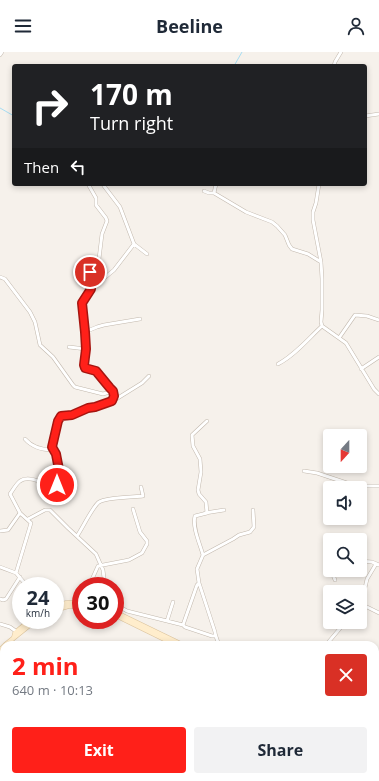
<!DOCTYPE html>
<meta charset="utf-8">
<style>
body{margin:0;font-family:"Open Sans",sans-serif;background:#f2f2f3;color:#1f2937;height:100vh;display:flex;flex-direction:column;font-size:15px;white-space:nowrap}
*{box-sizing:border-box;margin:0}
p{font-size:13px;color:#747a83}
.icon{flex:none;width:22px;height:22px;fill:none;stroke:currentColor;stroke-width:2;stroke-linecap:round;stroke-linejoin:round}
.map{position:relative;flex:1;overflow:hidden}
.sheet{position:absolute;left:0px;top:589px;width:379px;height:140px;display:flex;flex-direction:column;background:#fff;border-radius:12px 12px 0 0;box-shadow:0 2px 6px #0003}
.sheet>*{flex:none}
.hud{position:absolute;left:12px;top:12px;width:355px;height:122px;border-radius:4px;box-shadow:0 2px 6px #0003;background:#202124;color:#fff;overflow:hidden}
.needle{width:26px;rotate:201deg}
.controls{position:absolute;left:323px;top:377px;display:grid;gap:8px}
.controls a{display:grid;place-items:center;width:44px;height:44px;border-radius:4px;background:#fff;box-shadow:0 2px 6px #0003;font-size:20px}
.speed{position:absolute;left:12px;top:525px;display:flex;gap:8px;font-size:20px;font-weight:700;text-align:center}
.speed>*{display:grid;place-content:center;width:52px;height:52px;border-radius:50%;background:#fff;box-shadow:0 2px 6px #0003;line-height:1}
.speed small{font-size:10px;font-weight:400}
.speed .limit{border:6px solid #d22;background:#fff;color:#111}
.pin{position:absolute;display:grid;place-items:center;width:34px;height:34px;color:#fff;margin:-17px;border:2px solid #fff;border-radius:50%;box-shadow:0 1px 4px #0007}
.me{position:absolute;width:44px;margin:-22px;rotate:0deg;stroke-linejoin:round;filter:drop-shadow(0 0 3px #0008)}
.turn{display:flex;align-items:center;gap:14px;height:84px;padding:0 12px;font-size:18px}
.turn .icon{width:52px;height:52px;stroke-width:2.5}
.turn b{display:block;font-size:28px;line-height:34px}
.then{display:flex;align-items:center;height:38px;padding:0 12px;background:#0003;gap:8px;font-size:15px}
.round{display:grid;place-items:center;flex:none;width:42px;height:42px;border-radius:4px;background:#f2f2f3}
.head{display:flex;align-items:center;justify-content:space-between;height:68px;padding:0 12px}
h1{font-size:24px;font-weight:700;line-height:30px;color:#ff2019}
.cta{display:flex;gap:8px;margin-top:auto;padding:8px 12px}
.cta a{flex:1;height:46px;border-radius:4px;background:#ff2019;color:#fff;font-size:16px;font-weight:700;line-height:46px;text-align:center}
.cta a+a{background:#f2f2f3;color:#1f2937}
header{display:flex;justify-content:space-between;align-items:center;height:52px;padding:0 12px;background:#fff;font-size:18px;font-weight:700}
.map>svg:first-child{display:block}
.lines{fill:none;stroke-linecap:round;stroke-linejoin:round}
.stream{stroke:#a7ddf3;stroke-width:1}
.street-casing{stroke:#c2b8ad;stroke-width:4}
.secondary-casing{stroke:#dac29c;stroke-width:5}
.street{stroke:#fff;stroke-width:3}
.secondary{stroke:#ffedcc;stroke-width:4}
.route-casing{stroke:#a61510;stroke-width:10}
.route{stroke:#ff2019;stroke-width:7}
</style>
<header><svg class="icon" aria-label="menu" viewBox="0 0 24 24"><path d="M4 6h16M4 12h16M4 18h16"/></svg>Beeline<svg class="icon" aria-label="person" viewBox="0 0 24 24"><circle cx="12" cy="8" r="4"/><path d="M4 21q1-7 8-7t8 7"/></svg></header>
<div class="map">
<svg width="379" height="729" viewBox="0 0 379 729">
<rect width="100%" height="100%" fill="#f6f1eb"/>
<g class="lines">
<path class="stream" d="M 234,14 L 242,0
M 0,56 L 14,64"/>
<g class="street-casing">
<path id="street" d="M 0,3 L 2,0
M 334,14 L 335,10 L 341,0
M 365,64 L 379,62
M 103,132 L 104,134 L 120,155 L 134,192 L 147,202
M 319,132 L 316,151 L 313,160 L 313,168 L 321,210 L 322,227 L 322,258 L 321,270 L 322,274 L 346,291 L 374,337 L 379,342
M 204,139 L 209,141 L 214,141 L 246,160 L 272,170 L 277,174 L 285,183 L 289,193 L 292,197 L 308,202 L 321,210
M 214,141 L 216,132
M 0,225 L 5,227 L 30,260 L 35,270 L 40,293 L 53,305 L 73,333 L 75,335 L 103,342 L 113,339
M 91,237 L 114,218 L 134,192
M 85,280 L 97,275 L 104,273 L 140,267
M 339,286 L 355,263 L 367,264 L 379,268
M 69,295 L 86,297
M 278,312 C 295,303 308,287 322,274
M 361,317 L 379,305
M 113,349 L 142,331 L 149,324
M 25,387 C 32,395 43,398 53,398
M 304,419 L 317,421 L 350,432 L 364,434 L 379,434
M 205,461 L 224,458
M 28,467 L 45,458 L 50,458 L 68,476 L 96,502 L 103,518 L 105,534
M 0,479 L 8,478 L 20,461
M 77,484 C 82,477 93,454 99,450 C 106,445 134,445 143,444 L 141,435
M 203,503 C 200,492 192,475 195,464 L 207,461 L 206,450 L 199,442 L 198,438 L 201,420 L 200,407 L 193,394 L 192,383 L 207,369
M 360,509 L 372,510 L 379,513
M 330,513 L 329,514 L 330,516
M 0,515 L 16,521 L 27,534
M 331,518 L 335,528
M 16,521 L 31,471 L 20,461 L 10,442 C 13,438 16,432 20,429 C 30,422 46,434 57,433 L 60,423 L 56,402 L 52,395 L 58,369 L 61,364 L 72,363 L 88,355 L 95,355 L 112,349 L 114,344 L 113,339 L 111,336 L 96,319 L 85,316 C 83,311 85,305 85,300 C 87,284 83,267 81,251 L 91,237 L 90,224 L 91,220 L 99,207 L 102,182 L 107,169 L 106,166 L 96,153 L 96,146 L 88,132
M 89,534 L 98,514 L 129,508 L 142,501 L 147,492 L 147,489 L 140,480 L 133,457
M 0,547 L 3,548 L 6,547 L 20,525
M 115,552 L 127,559 L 183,573 L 185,575 L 212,584 L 215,584
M 361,552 L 379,561
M 360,558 L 367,527 L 376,512
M 360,566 L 361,571
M 167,569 L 173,550
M 0,572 L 10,575 L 17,580
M 183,573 L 197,533 L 199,531
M 218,593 C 219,589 215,585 215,580 L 200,534 L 199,531 L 197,517 L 203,503 L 233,487 L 239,483 L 250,480 L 254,475 L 253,458
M 326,593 L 342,574
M 375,607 L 379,606
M 375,618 L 379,617
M 375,639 L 379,641
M 0,651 L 4,654
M 0,705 L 4,696
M 24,729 L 25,725
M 78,729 L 80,725
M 306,729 L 307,725"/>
</g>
<g class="secondary-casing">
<path id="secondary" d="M 55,554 L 66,551 L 81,550
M 55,558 L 69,554 L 81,554
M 115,560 L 183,593
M 115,563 L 176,593
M 14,585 L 15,581 L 30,568
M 5,593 L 36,568
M 0,598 L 4,594
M 375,686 L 379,686
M 375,690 L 379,690"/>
</g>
<use href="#street" class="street"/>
<use href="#secondary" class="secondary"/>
</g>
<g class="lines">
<g class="route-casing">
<path id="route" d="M 57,433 L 60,423 L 56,402 L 52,395 L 58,369 L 61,364 L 72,363 L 88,356 L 95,355 L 112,349 L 114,344 L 113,339 L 110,336 L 96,319 L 85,316 L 84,313 L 86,297 L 85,280 L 82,251 L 91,237 L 90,224 L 90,220"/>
</g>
<use href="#route" class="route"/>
</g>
</svg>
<div class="controls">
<a><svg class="needle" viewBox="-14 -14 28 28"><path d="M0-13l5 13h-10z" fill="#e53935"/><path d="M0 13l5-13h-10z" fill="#747a83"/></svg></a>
<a><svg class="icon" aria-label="sound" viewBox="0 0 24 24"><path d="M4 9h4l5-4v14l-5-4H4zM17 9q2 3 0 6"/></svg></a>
<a><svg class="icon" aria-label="search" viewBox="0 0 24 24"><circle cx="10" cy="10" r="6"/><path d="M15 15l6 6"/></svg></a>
<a><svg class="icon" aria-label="layers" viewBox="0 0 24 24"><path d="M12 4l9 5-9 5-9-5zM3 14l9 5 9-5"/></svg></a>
</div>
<div class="speed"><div>24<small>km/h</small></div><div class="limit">30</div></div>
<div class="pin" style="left:90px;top:220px;background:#d93025"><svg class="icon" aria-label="arrive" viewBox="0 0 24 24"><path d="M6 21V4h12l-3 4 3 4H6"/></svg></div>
<svg class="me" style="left:57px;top:433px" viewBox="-20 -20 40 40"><circle r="17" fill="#ff2019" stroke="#fff" stroke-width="3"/><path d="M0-11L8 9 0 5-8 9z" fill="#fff"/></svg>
<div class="hud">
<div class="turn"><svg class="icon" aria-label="right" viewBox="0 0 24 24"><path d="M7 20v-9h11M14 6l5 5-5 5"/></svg><div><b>170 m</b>Turn right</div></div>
<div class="then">Then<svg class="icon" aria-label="left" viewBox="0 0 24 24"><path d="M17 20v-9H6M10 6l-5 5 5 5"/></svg></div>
</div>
<section class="sheet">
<div class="head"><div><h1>2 min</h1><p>640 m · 10:13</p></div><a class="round" style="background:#d93025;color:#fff"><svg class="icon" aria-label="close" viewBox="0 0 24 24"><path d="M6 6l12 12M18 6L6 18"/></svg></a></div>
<div class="cta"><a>Exit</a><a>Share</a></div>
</section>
</div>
